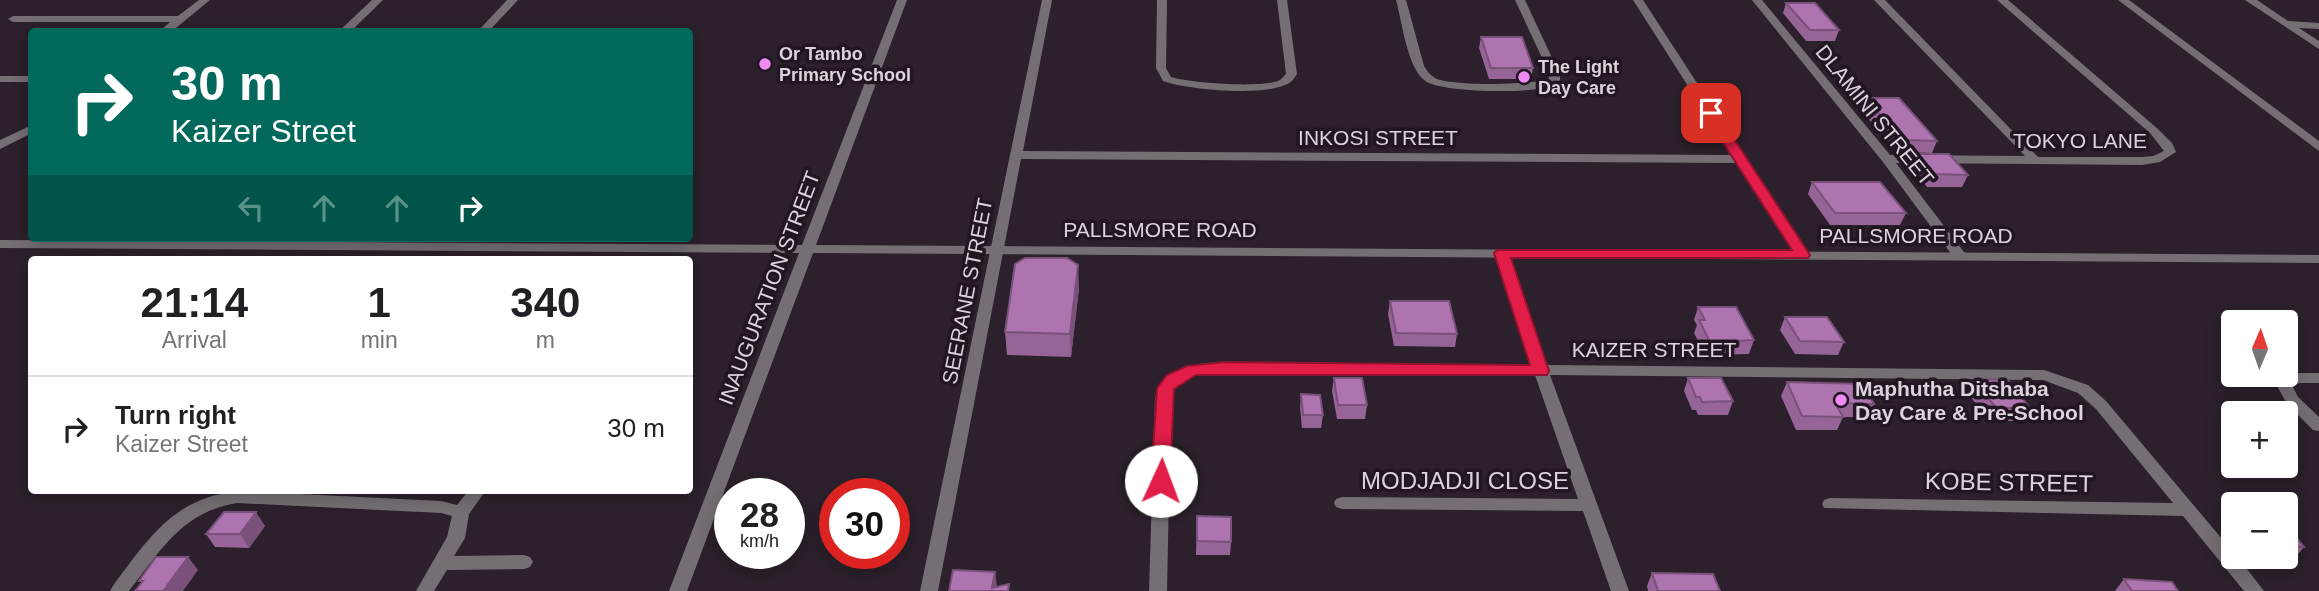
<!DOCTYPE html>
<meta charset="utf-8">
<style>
body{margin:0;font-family:Arial,sans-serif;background:#f2f2f2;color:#202124;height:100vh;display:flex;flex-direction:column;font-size:26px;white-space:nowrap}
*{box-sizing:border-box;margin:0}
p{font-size:23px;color:#757577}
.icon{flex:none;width:38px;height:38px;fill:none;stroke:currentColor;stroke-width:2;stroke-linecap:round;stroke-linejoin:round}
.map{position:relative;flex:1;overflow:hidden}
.details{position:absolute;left:28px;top:256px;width:665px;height:238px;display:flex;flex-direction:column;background:#fff;border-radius:7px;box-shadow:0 4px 18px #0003}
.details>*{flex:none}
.hud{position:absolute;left:28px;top:28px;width:665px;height:214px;border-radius:7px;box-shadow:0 4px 18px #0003;background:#00695c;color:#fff;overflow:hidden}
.needle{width:46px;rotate:2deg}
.fabs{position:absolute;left:2221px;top:310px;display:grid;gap:14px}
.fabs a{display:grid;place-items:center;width:77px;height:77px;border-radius:7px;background:#fff;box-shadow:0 4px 18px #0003;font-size:35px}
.speed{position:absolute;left:714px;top:478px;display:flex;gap:14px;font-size:35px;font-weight:700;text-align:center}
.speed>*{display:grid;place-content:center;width:91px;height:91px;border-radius:50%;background:#fff;box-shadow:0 4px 18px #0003;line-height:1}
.speed small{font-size:18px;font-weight:400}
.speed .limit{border:10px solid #d22;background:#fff;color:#111}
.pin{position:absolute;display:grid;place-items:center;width:60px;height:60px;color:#fff;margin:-30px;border-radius:14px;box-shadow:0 4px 10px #0006}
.me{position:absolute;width:77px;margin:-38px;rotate:2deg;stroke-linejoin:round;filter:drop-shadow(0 0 5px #0008)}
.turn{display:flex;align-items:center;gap:24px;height:147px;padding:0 28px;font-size:32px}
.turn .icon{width:91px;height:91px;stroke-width:2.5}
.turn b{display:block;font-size:49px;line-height:60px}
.lanes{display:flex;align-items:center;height:66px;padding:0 28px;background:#0003;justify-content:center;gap:35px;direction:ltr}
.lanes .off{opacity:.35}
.eta{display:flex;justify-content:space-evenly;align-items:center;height:119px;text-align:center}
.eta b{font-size:42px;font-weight:700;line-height:49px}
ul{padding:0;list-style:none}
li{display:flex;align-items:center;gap:21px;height:105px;padding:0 28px;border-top:2px solid #e0e0e0}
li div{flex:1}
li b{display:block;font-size:26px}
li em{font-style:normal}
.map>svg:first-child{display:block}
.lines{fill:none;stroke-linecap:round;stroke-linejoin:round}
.minor{fill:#756f75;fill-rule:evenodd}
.tertiary{fill:#756f75;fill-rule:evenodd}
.wall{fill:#966497}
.shaded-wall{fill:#7a517b}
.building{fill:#ae74b0;stroke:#7a517b;stroke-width:2}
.route{fill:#e11d48;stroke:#92132f;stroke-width:2}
.poi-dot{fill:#f08bf6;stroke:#211622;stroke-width:2.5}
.labels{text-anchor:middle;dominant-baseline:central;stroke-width:7;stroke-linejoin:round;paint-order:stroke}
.far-poi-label{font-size:18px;font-weight:bold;fill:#dbd3db;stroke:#211622;text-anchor:start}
.street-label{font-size:21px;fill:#dbd3db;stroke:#211622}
.poi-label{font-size:21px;font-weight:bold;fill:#dbd3db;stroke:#211622;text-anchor:start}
.near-street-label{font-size:24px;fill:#dbd3db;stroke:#211622}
</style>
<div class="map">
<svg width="2319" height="591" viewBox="0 0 2319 591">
<rect width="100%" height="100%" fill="#2b202b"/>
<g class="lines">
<path class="minor" d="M 199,0 L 210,0 L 171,32 L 159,32 L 170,22 L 13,22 L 8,19 L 13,16 L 178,16 Z
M 372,0 L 383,0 L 350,32 L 338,32 Z
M 507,0 L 518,0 L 488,32 L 477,32 Z
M 1042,0 L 1052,0 L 1023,151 L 1732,155 L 1633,0 L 1643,0 L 1809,255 L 1802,259 L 1797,258 L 1737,163 L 1021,159 L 938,591 L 920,591 Z
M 1157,0 L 1167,0 L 1166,68 L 1171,77 C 1191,83 1259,88 1278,81 C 1282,79 1283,77 1286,74 L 1277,0 L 1287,0 L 1297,74 C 1294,79 1291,83 1285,85 C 1261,96 1188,90 1163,81 L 1156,68 Z
M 1396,0 L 1406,0 L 1424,66 C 1427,71 1430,75 1435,78 C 1449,86 1535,86 1549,78 L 1550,75 L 1515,0 L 1525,0 L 1560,75 L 1560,80 C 1556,83 1555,85 1551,86 C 1532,94 1438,93 1424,80 C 1407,66 1402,22 1396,0 Z
M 1752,0 L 1762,0 L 1890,155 L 2025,156 L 1874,0 L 1885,0 L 2038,157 L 2142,157 L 2153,156 L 2164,151 L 2150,133 L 1997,0 L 2008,0 L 2158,129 L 2172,143 L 2176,152 L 2160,162 L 2142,165 L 1896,163 L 1967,256 L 1960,260 L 1955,259 L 1883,162 Z
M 2118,0 L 2129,0 L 2319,141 L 2319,151 Z
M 2245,0 L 2257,0 L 2288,21 L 2319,23 L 2319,29 L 2299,28 L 2319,41 L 2319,49 Z
M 0,76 L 32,76 L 32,82 L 0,82 Z
M 32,125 L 32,133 L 0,149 L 0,140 Z
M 279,238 L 293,238 L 285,247 L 280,248 L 273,244 Z
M 1502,249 L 1509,253 L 1547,365 L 2044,370 L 2088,385 L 2106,401 L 2233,552 L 2233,556 L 2237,556 L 2264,591 L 2244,591 L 2183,516 L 1824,508 L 1822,504 L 1824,500 L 1830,498 L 2173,503 L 2096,409 L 2078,393 L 2043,380 L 1550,375 L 1629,591 L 1611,591 L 1583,511 L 1342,509 L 1336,507 L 1334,503 L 1336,499 L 1342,497 L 1578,499 L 1535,375 L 1225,372 C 1202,373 1180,374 1171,398 L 1167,591 L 1149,591 L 1155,398 C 1168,365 1194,363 1225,362 L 1532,365 L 1495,253 Z
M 2300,373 L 2319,373 L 2319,383 L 2300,383 L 2292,385 L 2298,397 L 2319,417 L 2319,431 L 2313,430 L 2287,404 L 2276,384 L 2286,376 Z
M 469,490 L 486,490 L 469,514 L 465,538 L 454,556 L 524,555 L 530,557 L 533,562 L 530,567 L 524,569 L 447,570 L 434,591 L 416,591 L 447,537 L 452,516 L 441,513 L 237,503 C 182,512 161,550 129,591 L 110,591 C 116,580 125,570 132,560 C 163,520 186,498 237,491 L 441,501 L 457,505 Z"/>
<path class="tertiary" d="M 897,0 L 907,0 L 816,245 L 2319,255 L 2319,263 L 813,253 L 687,591 L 669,591 L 799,253 L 0,248 L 0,240 L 802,245 Z"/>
</g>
<path class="wall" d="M 1786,3 L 1839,30 L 1835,41 L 1806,41 L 1783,13 Z
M 1481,37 L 1533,68 L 1531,79 L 1489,79 L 1479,48 Z
M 1865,98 L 1937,141 L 1932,153 L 1901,152 L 1893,142 L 1888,142 L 1861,110 Z
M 1916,154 L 1968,175 L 1962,187 L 1927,187 L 1911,166 Z
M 1812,182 L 1906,213 L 1900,225 L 1830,225 L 1808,194 Z
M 1079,288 L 1071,357 L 1007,355 L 1005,332 Z
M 1390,301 L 1457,334 L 1455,347 L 1394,346 L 1388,314 Z
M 1698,307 L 1754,340 L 1749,354 L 1705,355 L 1694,333 L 1697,325 L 1694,320 Z
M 1785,317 L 1844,342 L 1838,355 L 1795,354 L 1780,330 Z
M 1334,378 L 1367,405 L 1365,419 L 1337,419 L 1332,391 Z
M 1688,378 L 1733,401 L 1728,415 L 1698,415 L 1696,410 L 1692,410 L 1684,391 Z
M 1975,379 L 2030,408 L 2023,421 L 1988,421 L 1968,393 Z
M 1787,382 L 1874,404 L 1868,417 L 1843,417 L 1837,430 L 1796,430 L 1781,396 Z
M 1301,394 L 1323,415 L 1321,428 L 1302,428 L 1300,408 Z
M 1197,516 L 1231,542 L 1230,555 L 1196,555 Z
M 2286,525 L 2304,547 L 2293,560 L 2263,560 L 2260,556 L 2286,556 Z
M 265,526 L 249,548 L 215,547 L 206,534 Z
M 1652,573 L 1720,591 L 1648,591 L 1647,586 Z
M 2124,579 L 2178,591 L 2115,591 Z"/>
<path class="shaded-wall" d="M 1078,265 L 1079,288 L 1071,357 L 1070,334 Z
M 256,512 L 265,526 L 249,548 L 240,534 Z
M 188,557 L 198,570 L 183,591 L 163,591 Z
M 995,572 L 997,586 L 996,591 L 992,588 Z"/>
<path class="building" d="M 1786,3 L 1815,3 L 1839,30 L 1810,30 Z
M 1481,37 L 1522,37 L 1533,68 L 1491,68 Z
M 1865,98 L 1899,98 L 1937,141 L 1906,140 L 1898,130 L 1893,130 Z
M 1916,154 L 1949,154 L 1968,175 L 1932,174 Z
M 1812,182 L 1880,182 L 1906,213 L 1835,213 Z
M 1025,258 L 1067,258 L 1078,265 L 1070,334 L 1005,332 L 1015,264 Z
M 1390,301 L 1449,301 L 1457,334 L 1396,333 Z
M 1698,307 L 1736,307 L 1754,340 L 1710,342 L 1699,320 L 1705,320 Z
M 1785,317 L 1827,317 L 1844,342 L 1800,341 Z
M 1334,378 L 1362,378 L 1367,405 L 1338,405 Z
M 1688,378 L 1721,378 L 1733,401 L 1702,402 L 1700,397 L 1696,397 Z
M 1975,379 L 2008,380 L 2030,408 L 1996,408 Z
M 1787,382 L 1863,384 L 1874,404 L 1835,403 L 1843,417 L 1802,416 Z
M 1301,394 L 1320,395 L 1323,415 L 1303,415 Z
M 224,512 L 256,512 L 240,534 L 206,534 Z
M 1197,516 L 1231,517 L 1231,542 L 1197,541 Z
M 2286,525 L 2304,547 L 2286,546 Z
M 156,557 L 188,557 L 163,591 L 135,591 L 143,581 L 139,581 Z
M 953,570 L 995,572 L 992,588 L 1009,584 L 1008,591 L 949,591 Z
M 1652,573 L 1713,574 L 1720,591 L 1658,591 Z
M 2124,579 L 2172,582 L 2178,591 L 2132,591 Z"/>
<path class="route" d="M 1711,109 L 1717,113 L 1810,255 L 1808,258 L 1511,258 L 1549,371 L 1547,375 L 1196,375 L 1174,389 L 1170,481 L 1167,486 L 1154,486 L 1151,481 L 1157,388 L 1160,384 L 1167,375 L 1187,366 L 1225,362 L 1530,365 L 1494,253 L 1497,250 L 1792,250 L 1704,113 Z"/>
<g class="poi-dot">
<circle cx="765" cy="64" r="7"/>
<circle cx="1524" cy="77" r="7"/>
<circle cx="1841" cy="400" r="7"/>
</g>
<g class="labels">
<g class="far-poi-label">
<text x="779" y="54">Or Tambo<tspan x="779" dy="21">Primary School</tspan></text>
<text x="1538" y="67">The Light<tspan x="1538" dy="21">Day Care</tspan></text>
</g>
<g class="street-label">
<text transform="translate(1875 115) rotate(51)">DLAMINI STREET</text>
<text x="1378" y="137">INKOSI STREET</text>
<text x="2080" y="140">TOKYO LANE</text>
<text x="1160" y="229">PALLSMORE ROAD</text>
<text x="1916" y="235">PALLSMORE ROAD</text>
<text transform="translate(769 288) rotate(-69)">INAUGURATION STREET</text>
<text transform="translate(967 291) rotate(-79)">SEERANE STREET</text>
<text x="1654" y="349">KAIZER STREET</text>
</g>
<g class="poi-label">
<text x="1855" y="388">Maphutha Ditshaba<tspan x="1855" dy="24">Day Care &amp; Pre-School</tspan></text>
</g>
<g class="near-street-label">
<text x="1465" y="480">MODJADJI CLOSE</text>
<text transform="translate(2009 482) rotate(1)">KOBE STREET</text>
</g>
</g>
</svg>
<div class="fabs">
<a><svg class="needle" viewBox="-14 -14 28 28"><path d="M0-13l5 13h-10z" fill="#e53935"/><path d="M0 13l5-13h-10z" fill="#757577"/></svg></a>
<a>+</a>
<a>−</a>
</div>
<div class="speed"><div>28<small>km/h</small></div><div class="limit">30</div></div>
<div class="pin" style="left:1711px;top:113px;background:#d93025"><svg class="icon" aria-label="arrive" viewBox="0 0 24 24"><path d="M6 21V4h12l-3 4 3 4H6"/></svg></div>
<svg class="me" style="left:1161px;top:481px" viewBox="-20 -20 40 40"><circle r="19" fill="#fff"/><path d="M0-13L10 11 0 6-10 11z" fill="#e11d48"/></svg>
<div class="hud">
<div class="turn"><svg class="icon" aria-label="right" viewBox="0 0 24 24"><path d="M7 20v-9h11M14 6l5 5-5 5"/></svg><div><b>30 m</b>Kaizer Street</div></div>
<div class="lanes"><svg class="icon off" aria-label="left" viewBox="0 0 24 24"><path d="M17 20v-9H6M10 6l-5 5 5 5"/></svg><svg class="icon off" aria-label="ahead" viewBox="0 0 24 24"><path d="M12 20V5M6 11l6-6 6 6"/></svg><svg class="icon off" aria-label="ahead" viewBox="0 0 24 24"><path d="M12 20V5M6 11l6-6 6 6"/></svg><svg class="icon" aria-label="right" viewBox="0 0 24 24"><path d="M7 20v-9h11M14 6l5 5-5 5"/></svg></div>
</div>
<section class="details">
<div class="eta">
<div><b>21:14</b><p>Arrival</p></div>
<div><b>1</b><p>min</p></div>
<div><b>340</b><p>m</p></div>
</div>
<ul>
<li><svg class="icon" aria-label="right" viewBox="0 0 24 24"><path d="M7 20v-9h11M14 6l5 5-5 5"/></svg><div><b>Turn right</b><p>Kaizer Street</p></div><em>30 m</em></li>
</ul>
</section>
</div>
